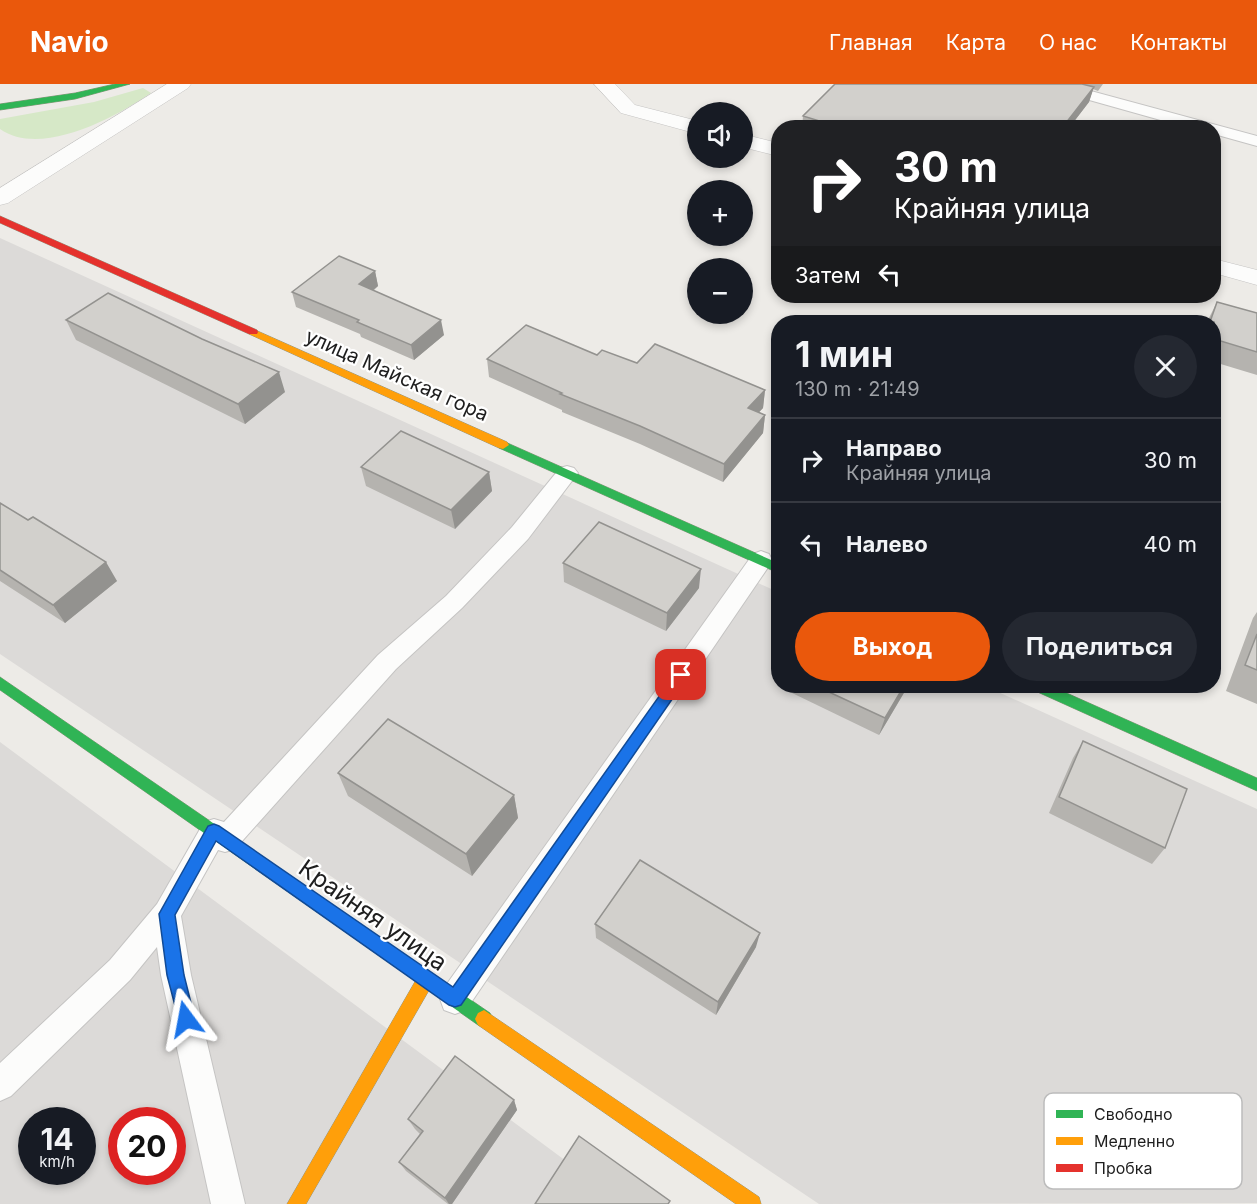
<!DOCTYPE html>
<html lang="ru">
<meta charset="utf-8">
<style>
body{margin:0;font-family:Inter,sans-serif;background:#242831;color:#f1f3f6;height:100vh;display:flex;flex-direction:column;font-size:22px;white-space:nowrap}
*{box-sizing:border-box;margin:0}
p{font-size:20px;color:#9ea1a6}
.icon{flex:none;width:33px;height:33px;fill:none;stroke:currentColor;stroke-width:2;stroke-linecap:round;stroke-linejoin:round}
.map{position:relative;flex:1;overflow:hidden}
.sheet{position:absolute;left:771px;top:231px;width:450px;height:378px;display:flex;flex-direction:column;background:#171b24;border-radius:24px;box-shadow:0 3px 9px #0003}
.sheet>*{flex:none}
.top-card{position:absolute;left:771px;top:36px;width:450px;height:183px;border-radius:24px;box-shadow:0 3px 9px #0003;background:#202124;color:#fff;overflow:hidden}
.tools{position:absolute;left:687px;top:18px;display:grid;gap:12px}
.tools a{display:grid;place-items:center;width:66px;height:66px;border-radius:50%;background:#171b24;box-shadow:0 3px 9px #0003;font-size:30px}
.speed{position:absolute;left:18px;top:1023px;display:flex;gap:12px;font-size:30px;font-weight:700;text-align:center}
.speed>*{display:grid;place-content:center;width:78px;height:78px;border-radius:50%;background:#171b24;box-shadow:0 3px 9px #0003;line-height:1}
.speed small{font-size:15px;font-weight:400}
.speed .limit{border:9px solid #d22;background:#fff;color:#111}
.pin{position:absolute;display:grid;place-items:center;width:51px;height:51px;color:#fff;margin:-26px;border-radius:12px;box-shadow:0 3px 9px #0006}
.me{position:absolute;width:66px;margin:-33px;rotate:347deg;stroke-linejoin:round;filter:drop-shadow(0 0 4px #0008)}
.turn{display:flex;align-items:center;gap:21px;height:126px;padding:0 24px;font-size:27px}
.turn .icon{width:78px;height:78px;stroke-width:2.5}
.turn b{display:block;font-size:42px;line-height:51px}
.then{display:flex;align-items:center;height:57px;padding:0 24px;background:#0003;gap:12px;font-size:22px}
.round{display:grid;place-items:center;flex:none;width:63px;height:63px;border-radius:32px;background:#242831}
.summary{display:flex;align-items:center;justify-content:space-between;height:102px;padding:0 24px}
h1{font-size:36px;font-weight:700;line-height:45px}
.cta{display:flex;gap:12px;margin-top:auto;padding:12px 24px}
.cta a{flex:1;height:69px;border-radius:36px;background:#ea580c;color:#fff;font-size:24px;font-weight:700;line-height:69px;text-align:center}
.cta a+a{background:#242831;color:#f1f3f6}
ul{padding:0;list-style:none}
li{display:flex;align-items:center;gap:18px;height:84px;padding:0 24px;border-top:2px solid #363941}
li div{flex:1}
li b{display:block;font-size:22px}
li em{font-style:normal}
header{display:flex;align-items:center;gap:36px;box-sizing:border-box;height:84px;padding:0 30px;background:#ea580c;color:#fff}
header strong{font-size:28px}
nav{display:flex;gap:33px;margin-inline-start:auto;font-size:21px}
.map>svg:first-child{display:block}
.residential{fill:#dcdad8;fill-rule:evenodd}
.grass{fill:#d6e8c7}
.lines{fill:none;stroke-linecap:round;stroke-linejoin:round}
.lane-casing{stroke:#c5c4c3;stroke-width:2}
.street-casing{stroke:#c5c4c3;stroke-width:1}
.fast-casing{stroke:#929580;stroke-width:1}
.slow-casing{stroke:#929580;stroke-width:1}
.jam-casing{stroke:#929580;stroke-width:1}
.lane{fill:#fcfcfb;fill-rule:evenodd}
.street{fill:#fcfcfb;fill-rule:evenodd}
.fast{fill:#30b455;fill-rule:evenodd}
.slow{fill:#ff9f0a;fill-rule:evenodd}
.jam{fill:#e5322d;fill-rule:evenodd}
.wall{fill:#b5b3af}
.shaded-wall{fill:#93928f}
.building{fill:#d2d0cc;stroke:#93928f;stroke-width:1.5}
.route{fill:#1a73e8;stroke:#114b97;stroke-width:1.5}
.labels{text-anchor:middle;dominant-baseline:central;stroke-width:4.5;stroke-linejoin:round;paint-order:stroke}
.street-label{font-size:20px;fill:#1e1e1e;stroke:#fff}
.near-street-label{font-size:24px;fill:#1e1e1e;stroke:#fff}
.key{fill:#fff;stroke:#bcbcbc;stroke-width:1.5}
.key-label{font-size:16px;fill:#1e1e1e}
</style>
<header>
<strong>Navio</strong>
<nav><a>Главная</a><a>Карта</a><a>О нас</a><a>Контакты</a></nav>
</header>
<div class="map">
<svg width="1257" height="1120" viewBox="0 0 1257 1120">
<rect width="100%" height="100%" fill="#edebe7"/>
<path class="residential" d="M 0,154 L 778,508 L 778,602 L 985,602 L 1257,725 L 1257,1119 L 819,1120 L 0,570 Z
M 0,658 L 624,1120 L 0,1120 ZM 32,1036 L 82,1036 L 82,1088 L 32,1088 ZM 122,1036 L 172,1036 L 172,1088 L 122,1088 Z"/>
<path class="grass" d="M 143,4 L 151,9 C 116,33 41,74 0,45 L 0,35 L 94,18 Z"/>
<g class="lines">
<g class="lane-casing">
<path id="lane" d="M 1041,0 L 1065,0 L 1257,52 L 1257,62 L 1214,50 L 1214,44 L 1189,44 L 1043,3 Z
M 567,382 L 574,384 L 578,389 L 528,455 L 462,524 L 396,585 L 235,765 L 225,768 L 218,766 L 181,832 L 191,891 L 245,1120 L 211,1120 L 161,891 L 157,863 L 130,896 L 11,1012 L 0,1017 L 0,979 L 110,876 L 157,820 L 204,738 L 214,735 L 224,738 L 378,571 L 446,512 L 512,443 L 560,384 Z
M 761,467 L 769,470 L 772,476 L 769,482 L 466,926 L 455,930 L 444,926 L 440,915 L 444,904 L 753,470 Z"/>
</g>
<g class="street-casing">
<path id="street" d="M 167,0 L 191,0 L 188,4 L 8,119 L 0,121 L 0,104 Z
M 594,0 L 615,0 L 635,21 L 698,37 L 698,50 L 621,29 Z
M 742,50 L 778,59 L 778,72 L 742,63 Z
M 1214,175 L 1257,186 L 1257,201 L 1214,189 Z"/>
</g>
<g class="fast-casing">
<path id="fast" d="M 115,0 L 130,0 L 75,15 L 0,26 L 0,20 L 75,9 Z
M 503,357 L 778,479 L 778,489 L 499,364 L 497,361 Z
M 0,593 L 490,929 L 493,935 L 490,941 L 484,944 L 478,941 L 0,606 Z
M 1031,602 L 1051,602 L 1257,694 L 1257,707 L 1033,606 Z"/>
</g>
<g class="slow-casing">
<path id="slow" d="M 253,245 L 507,358 L 509,361 L 503,365 L 499,364 L 249,250 L 248,248 Z
M 426,887 L 432,889 L 434,895 L 432,901 L 306,1120 L 287,1120 L 420,889 Z
M 484,926 L 759,1113 L 761,1120 L 736,1120 L 478,941 L 475,935 L 478,929 Z"/>
</g>
<g class="jam-casing">
<path id="jam" d="M 0,132 L 257,246 L 258,248 L 257,250 L 249,250 L 0,139 Z"/>
</g>
<use href="#lane" class="lane"/>
<use href="#street" class="street"/>
<use href="#fast" class="fast"/>
<use href="#slow" class="slow"/>
<use href="#jam" class="jam"/>
</g>
<path class="wall" d="M 835,0 L 1103,0 L 1098,7 L 1093,5 L 1089,18 L 1069,44 L 802,44 L 803,32 Z
M 375,187 L 378,202 L 373,207 L 444,251 L 414,276 L 361,253 L 360,250 L 296,223 L 292,208 Z
M 1217,218 L 1257,229 L 1257,291 L 1214,278 L 1214,238 L 1207,238 Z
M 66,236 L 285,308 L 245,340 L 76,256 Z
M 597,271 L 765,306 L 763,324 L 759,328 L 765,331 L 763,349 L 723,398 L 640,360 L 562,328 L 562,326 L 489,293 L 487,275 Z
M 361,383 L 489,388 L 492,407 L 455,445 L 366,402 Z
M 0,419 L 28,436 L 117,497 L 65,539 L 0,497 Z
M 563,479 L 699,504 L 666,547 L 564,498 Z
M 1257,528 L 1257,620 L 1226,607 L 1253,534 Z
M 791,602 L 908,602 L 879,651 L 790,608 Z
M 1083,657 L 1165,764 L 1152,780 L 1049,729 L 1073,674 Z
M 338,689 L 514,711 L 518,734 L 472,792 L 348,712 Z
M 595,840 L 756,863 L 716,931 L 596,854 Z
M 514,1016 L 517,1026 L 452,1120 L 448,1120 L 406,1087 L 399,1078 L 420,1050 L 415,1045 L 408,1035 Z"/>
<path class="shaded-wall" d="M 1094,3 L 1089,18 L 1069,44 L 1062,44 Z
M 375,187 L 378,202 L 362,215 L 359,200 Z
M 441,236 L 444,251 L 414,276 L 411,261 Z
M 279,288 L 285,308 L 245,340 L 238,320 Z
M 765,306 L 763,324 L 746,342 L 748,324 Z
M 765,331 L 763,349 L 723,398 L 724,380 Z
M 489,388 L 492,407 L 455,445 L 451,426 Z
M 106,478 L 117,497 L 65,539 L 53,521 Z
M 701,485 L 699,504 L 666,547 L 667,529 Z
M 904,602 L 908,602 L 879,651 L 885,634 Z
M 514,711 L 518,734 L 472,792 L 466,770 Z
M 760,849 L 756,863 L 716,931 L 718,918 Z
M 514,1016 L 517,1026 L 452,1120 L 449,1120 L 445,1114 Z"/>
<path class="building" d="M 835,0 L 1082,0 L 1094,3 L 1062,44 L 988,43 L 988,44 L 842,44 L 803,32 Z
M 339,172 L 375,187 L 359,200 L 441,236 L 411,261 L 357,238 L 359,236 L 292,208 Z
M 108,209 L 202,255 L 279,288 L 238,320 L 66,236 Z
M 1217,218 L 1257,229 L 1257,268 L 1214,255 L 1214,238 L 1210,238 Z
M 526,241 L 597,271 L 602,266 L 637,279 L 655,260 L 765,306 L 748,324 L 765,331 L 724,380 L 640,342 L 560,310 L 562,309 L 487,275 Z
M 401,347 L 489,388 L 451,426 L 361,383 Z
M 0,419 L 28,436 L 33,433 L 106,478 L 53,521 L 0,486 Z
M 599,438 L 701,485 L 667,529 L 563,479 Z
M 1257,550 L 1257,586 L 1245,581 Z
M 816,602 L 904,602 L 885,634 Z
M 388,635 L 514,711 L 466,770 L 338,689 Z
M 1083,657 L 1187,705 L 1165,764 L 1059,713 Z
M 640,776 L 760,849 L 718,918 L 595,840 Z
M 455,972 L 514,1016 L 445,1114 L 399,1078 L 423,1047 L 408,1035 Z
M 579,1052 L 670,1117 L 668,1120 L 535,1120 Z"/>
<path class="route" d="M 681,585 L 686,587 L 688,591 L 686,595 L 461,921 L 455,923 L 449,921 L 216,757 L 175,831 L 184,891 L 195,935 L 192,941 L 186,943 L 180,941 L 167,891 L 159,830 L 208,742 L 214,740 L 219,742 L 453,903 L 677,587 Z"/>
<g class="labels">
<g class="street-label">
<text transform="translate(397 291) rotate(24)">улица Майская гора</text>
</g>
<g class="near-street-label">
<text transform="translate(373 831) rotate(35)">Крайняя улица</text>
</g>
</g>
<rect x="1044" y="1009" width="198" height="96" rx="9" class="key"/>
<rect x="1056" y="1026" width="27" height="8" fill="#30b455"/>
<rect x="1056" y="1053" width="27" height="8" fill="#ff9f0a"/>
<rect x="1056" y="1080" width="27" height="8" fill="#e5322d"/>
<g class="key-label">
<text x="1094" y="1036">Свободно</text>
<text x="1094" y="1063">Медленно</text>
<text x="1094" y="1090">Пробка</text>
</g>
</svg>
<div class="tools">
<a><svg class="icon" aria-label="sound" viewBox="0 0 24 24"><path d="M4 9h4l5-4v14l-5-4H4zM17 9q2 3 0 6"/></svg></a>
<a>+</a>
<a>−</a>
</div>
<div class="speed"><div>14<small>km/h</small></div><div class="limit">20</div></div>
<div class="pin" style="left:681px;top:591px;background:#d93025"><svg class="icon" aria-label="arrive" viewBox="0 0 24 24"><path d="M6 21V4h12l-3 4 3 4H6"/></svg></div>
<svg class="me" style="left:186px;top:935px" viewBox="-20 -20 40 40"><path d="M0-17L14 15 0 8-14 15z" fill="#1a73e8" stroke="#fff" stroke-width="4"/></svg>
<div class="top-card">
<div class="turn"><svg class="icon" aria-label="right" viewBox="0 0 24 24"><path d="M7 20v-9h11M14 6l5 5-5 5"/></svg><div><b>30 m</b>Крайняя улица</div></div>
<div class="then">Затем<svg class="icon" aria-label="left" viewBox="0 0 24 24"><path d="M17 20v-9H6M10 6l-5 5 5 5"/></svg></div>
</div>
<section class="sheet">
<div class="summary"><div><h1>1 мин</h1><p>130 m · 21:49</p></div><a class="round"><svg class="icon" aria-label="close" viewBox="0 0 24 24"><path d="M6 6l12 12M18 6L6 18"/></svg></a></div>
<ul>
<li><svg class="icon" aria-label="right" viewBox="0 0 24 24"><path d="M7 20v-9h11M14 6l5 5-5 5"/></svg><div><b>Направо</b><p>Крайняя улица</p></div><em>30 m</em></li>
<li><svg class="icon" aria-label="left" viewBox="0 0 24 24"><path d="M17 20v-9H6M10 6l-5 5 5 5"/></svg><div><b>Налево</b></div><em>40 m</em></li>
</ul>
<div class="cta"><a>Выход</a><a>Поделиться</a></div>
</section>
</div>
